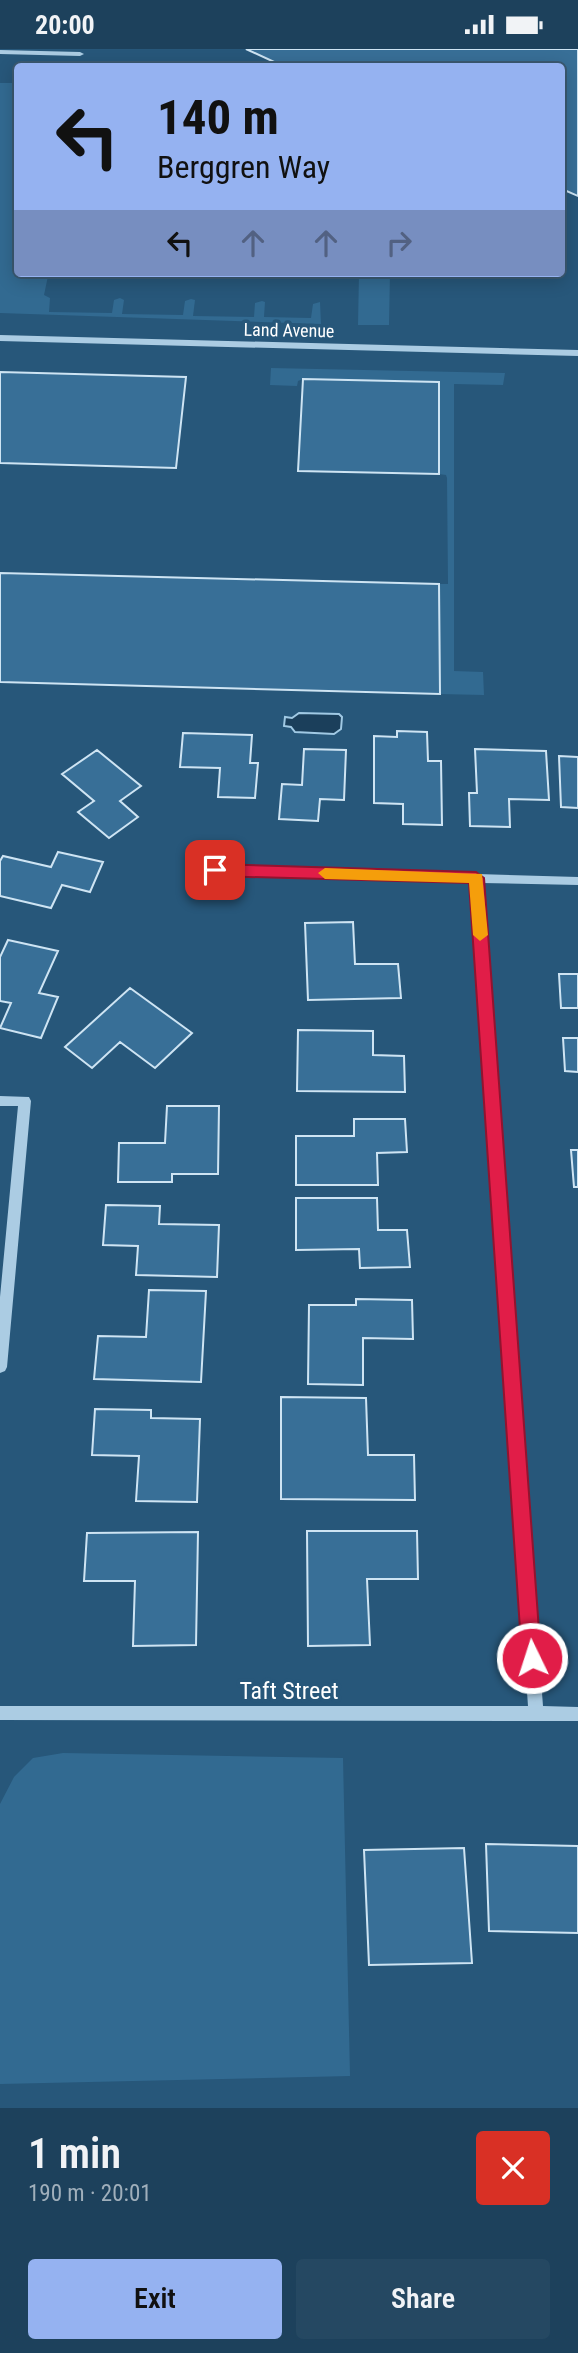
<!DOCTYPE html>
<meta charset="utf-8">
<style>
body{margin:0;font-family:"Roboto Condensed",sans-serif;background:#254862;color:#f1f3f6;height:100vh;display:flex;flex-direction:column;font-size:26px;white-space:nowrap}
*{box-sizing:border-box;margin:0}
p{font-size:23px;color:#a0afbb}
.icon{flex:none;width:38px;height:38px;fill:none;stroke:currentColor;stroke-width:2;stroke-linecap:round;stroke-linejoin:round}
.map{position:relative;height:2059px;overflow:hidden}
.details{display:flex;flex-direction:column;background:#1d415c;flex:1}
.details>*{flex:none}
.banner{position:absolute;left:14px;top:14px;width:551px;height:214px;border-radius:7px;box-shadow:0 4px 18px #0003,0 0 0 2px #3b5a72;background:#95b2f1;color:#111;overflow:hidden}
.pin{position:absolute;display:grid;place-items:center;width:60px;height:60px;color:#fff;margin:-30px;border-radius:14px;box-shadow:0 4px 10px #0006}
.me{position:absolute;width:77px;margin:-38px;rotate:356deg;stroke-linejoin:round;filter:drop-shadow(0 0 5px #0008)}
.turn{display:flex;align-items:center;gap:24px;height:147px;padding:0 28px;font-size:32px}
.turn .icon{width:91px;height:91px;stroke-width:2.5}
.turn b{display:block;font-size:49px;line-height:60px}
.lanes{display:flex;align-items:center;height:66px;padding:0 28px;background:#0003;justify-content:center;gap:35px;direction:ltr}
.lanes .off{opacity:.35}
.round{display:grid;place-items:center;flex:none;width:74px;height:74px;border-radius:7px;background:#254862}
.summary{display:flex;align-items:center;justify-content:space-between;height:119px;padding:0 28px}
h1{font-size:42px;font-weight:600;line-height:52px}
.button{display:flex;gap:14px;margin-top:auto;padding:14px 28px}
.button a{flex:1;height:80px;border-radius:7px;background:#95b2f1;color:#111;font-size:28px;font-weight:600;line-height:80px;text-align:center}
.button a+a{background:#254862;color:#f1f3f6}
.status{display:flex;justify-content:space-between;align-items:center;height:49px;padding:0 35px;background:#1d415c;direction:ltr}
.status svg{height:19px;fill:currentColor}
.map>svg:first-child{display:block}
.green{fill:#326a91}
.water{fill:#1b3f5b;stroke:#a0c9e4;stroke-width:2}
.building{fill:#386f97;stroke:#cee4f3;stroke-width:2}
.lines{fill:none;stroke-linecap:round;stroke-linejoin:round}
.minor{fill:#abcce3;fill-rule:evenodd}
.route{fill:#e11d48;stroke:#92132f;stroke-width:2}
.slow{fill:#f59e0b}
.labels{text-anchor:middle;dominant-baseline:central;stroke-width:7;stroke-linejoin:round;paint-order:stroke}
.far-street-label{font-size:18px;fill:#fff;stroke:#27577a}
.near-street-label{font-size:24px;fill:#fff;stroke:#27577a}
</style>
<div class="status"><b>20:00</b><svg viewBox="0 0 49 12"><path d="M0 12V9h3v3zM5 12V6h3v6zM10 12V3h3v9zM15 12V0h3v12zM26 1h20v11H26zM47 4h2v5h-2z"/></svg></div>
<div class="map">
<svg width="578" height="2059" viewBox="0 0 578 2059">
<rect width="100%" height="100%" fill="#27577a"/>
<path class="green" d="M 0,34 L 17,34 L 18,224 L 57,224 L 48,227 L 44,246 L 50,249 L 49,263 L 112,264 L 114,251 L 120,249 L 124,251 L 122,265 L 183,266 L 185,252 L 191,250 L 195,251 L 193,267 L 254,268 L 255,254 L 262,252 L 265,253 L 264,268 L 311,269 L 313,255 L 320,253 L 321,275 L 0,264 Z
M 359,224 L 390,224 L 389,276 L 358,276 Z
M 271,319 L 505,324 L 503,336 L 454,335 L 454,622 L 483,623 L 484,646 L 440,645 L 439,535 L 448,535 L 447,429 L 446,426 L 439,425 L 438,333 L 303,330 L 298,332 L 297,337 L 270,336 Z
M 63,1704 L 343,1709 L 350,2027 L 0,2035 L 0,1755 L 14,1728 L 33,1709 Z"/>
<path class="water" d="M 299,664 L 339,665 L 342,668 L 341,680 L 334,685 L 295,683 L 291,678 L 284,677 L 285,668 L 292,669 Z"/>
<path class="building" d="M 246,0 L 578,0 L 578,147 L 562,140 L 562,18 L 285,18 Z
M 0,323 L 186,328 L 176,419 L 0,414 Z
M 303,330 L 439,333 L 439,425 L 298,422 Z
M 0,524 L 439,535 L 440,645 L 0,633 Z
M 397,682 L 427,683 L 428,712 L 441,712 L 442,776 L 403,775 L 403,755 L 374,754 L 374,687 L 397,688 Z
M 183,684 L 252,686 L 250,714 L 258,714 L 255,749 L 218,748 L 220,719 L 180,718 Z
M 304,700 L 346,701 L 344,751 L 320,750 L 318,772 L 279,770 L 282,735 L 302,736 Z
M 475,700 L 546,702 L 549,751 L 509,750 L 510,778 L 470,777 L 469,744 L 477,744 Z
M 97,701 L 141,737 L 120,752 L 138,768 L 109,789 L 78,763 L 94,752 L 62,725 Z
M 559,707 L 578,708 L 578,759 L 561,758 Z
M 58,803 L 103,813 L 90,843 L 62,836 L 51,859 L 0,847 L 0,812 L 3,807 L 51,818 Z
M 353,873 L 355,915 L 398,915 L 401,949 L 308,951 L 305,874 Z
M 8,891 L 58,902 L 39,944 L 58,948 L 41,989 L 0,979 L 11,954 L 0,952 L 0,908 Z
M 559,925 L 578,925 L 578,959 L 561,959 Z
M 130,939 L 192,984 L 155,1019 L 120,993 L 92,1019 L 65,998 Z
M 298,981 L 373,982 L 373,1006 L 404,1007 L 405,1043 L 297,1042 Z
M 563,989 L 578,989 L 578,1023 L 565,1022 Z
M 167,1057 L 219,1057 L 218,1125 L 172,1125 L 172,1133 L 118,1133 L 119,1094 L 165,1094 Z
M 354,1070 L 405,1070 L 407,1103 L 377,1104 L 378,1136 L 296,1136 L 296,1087 L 354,1087 Z
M 571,1101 L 578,1101 L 578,1138 L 574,1138 Z
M 296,1149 L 377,1149 L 378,1181 L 407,1181 L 410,1218 L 360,1219 L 359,1200 L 296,1201 Z
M 106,1156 L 160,1157 L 159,1175 L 219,1176 L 217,1228 L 136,1226 L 138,1197 L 103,1196 Z
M 149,1241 L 206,1242 L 201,1333 L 94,1330 L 98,1287 L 146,1288 Z
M 356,1250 L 412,1251 L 413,1290 L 363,1289 L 363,1336 L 308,1335 L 309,1256 L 356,1256 Z
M 281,1348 L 366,1349 L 368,1406 L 414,1406 L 415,1451 L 281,1450 Z
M 95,1360 L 151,1361 L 151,1369 L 200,1370 L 197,1453 L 136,1452 L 139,1407 L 92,1406 Z
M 307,1482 L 417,1482 L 418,1530 L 367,1530 L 370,1596 L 308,1597 Z
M 198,1483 L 196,1596 L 133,1597 L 135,1532 L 84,1532 L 87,1484 Z
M 486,1795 L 578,1797 L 578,1884 L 489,1882 Z
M 464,1799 L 472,1914 L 369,1916 L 364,1801 Z"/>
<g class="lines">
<path class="minor" d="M 0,1 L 80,3 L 84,5 L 80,7 L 0,5 Z
M 0,286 L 578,301 L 578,307 L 0,292 Z
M 215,817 L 578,828 L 578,836 L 482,834 L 543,1657 L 578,1658 L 578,1672 L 0,1671 L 0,1657 L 528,1657 L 471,833 L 215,825 L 209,821 Z
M 0,1047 L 29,1048 L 31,1052 L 7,1318 L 5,1322 L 0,1324 L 0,1248 L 18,1057 L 0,1057 Z"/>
</g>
<path class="route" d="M 215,815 L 476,823 L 484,829 L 541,1609 L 539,1616 L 532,1619 L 525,1616 L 522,1609 L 469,834 L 215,827 L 207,821 Z"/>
<path class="slow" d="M 325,819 L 482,825 L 488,886 L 480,892 L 473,886 L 469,834 L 325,830 L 318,824 Z"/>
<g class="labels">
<g class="far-street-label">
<text transform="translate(289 281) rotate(1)">Land Avenue</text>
</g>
<g class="near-street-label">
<text x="289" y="1642">Taft Street</text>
</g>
</g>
</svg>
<div class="pin" style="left:215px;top:821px;background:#d93025"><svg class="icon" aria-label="arrive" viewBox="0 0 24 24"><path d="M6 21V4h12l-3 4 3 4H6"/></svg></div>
<svg class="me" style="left:532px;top:1609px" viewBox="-20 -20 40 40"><circle r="17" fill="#e11d48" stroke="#fff" stroke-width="3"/><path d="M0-11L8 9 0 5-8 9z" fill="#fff"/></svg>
<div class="banner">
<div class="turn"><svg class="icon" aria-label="left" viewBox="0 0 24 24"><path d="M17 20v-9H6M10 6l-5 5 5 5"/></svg><div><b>140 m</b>Berggren Way</div></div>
<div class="lanes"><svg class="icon" aria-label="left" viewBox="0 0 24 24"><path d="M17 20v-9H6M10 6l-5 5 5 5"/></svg><svg class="icon off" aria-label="ahead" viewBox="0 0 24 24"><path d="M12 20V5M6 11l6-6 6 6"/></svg><svg class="icon off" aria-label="ahead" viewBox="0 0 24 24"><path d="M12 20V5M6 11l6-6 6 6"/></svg><svg class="icon off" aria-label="right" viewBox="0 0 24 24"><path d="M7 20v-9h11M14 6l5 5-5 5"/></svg></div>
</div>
</div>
<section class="details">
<div class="summary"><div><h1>1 min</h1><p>190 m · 20:01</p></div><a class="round" style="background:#d93025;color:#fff"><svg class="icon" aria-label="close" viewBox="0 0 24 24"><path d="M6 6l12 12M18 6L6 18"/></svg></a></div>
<div class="button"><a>Exit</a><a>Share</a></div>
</section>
